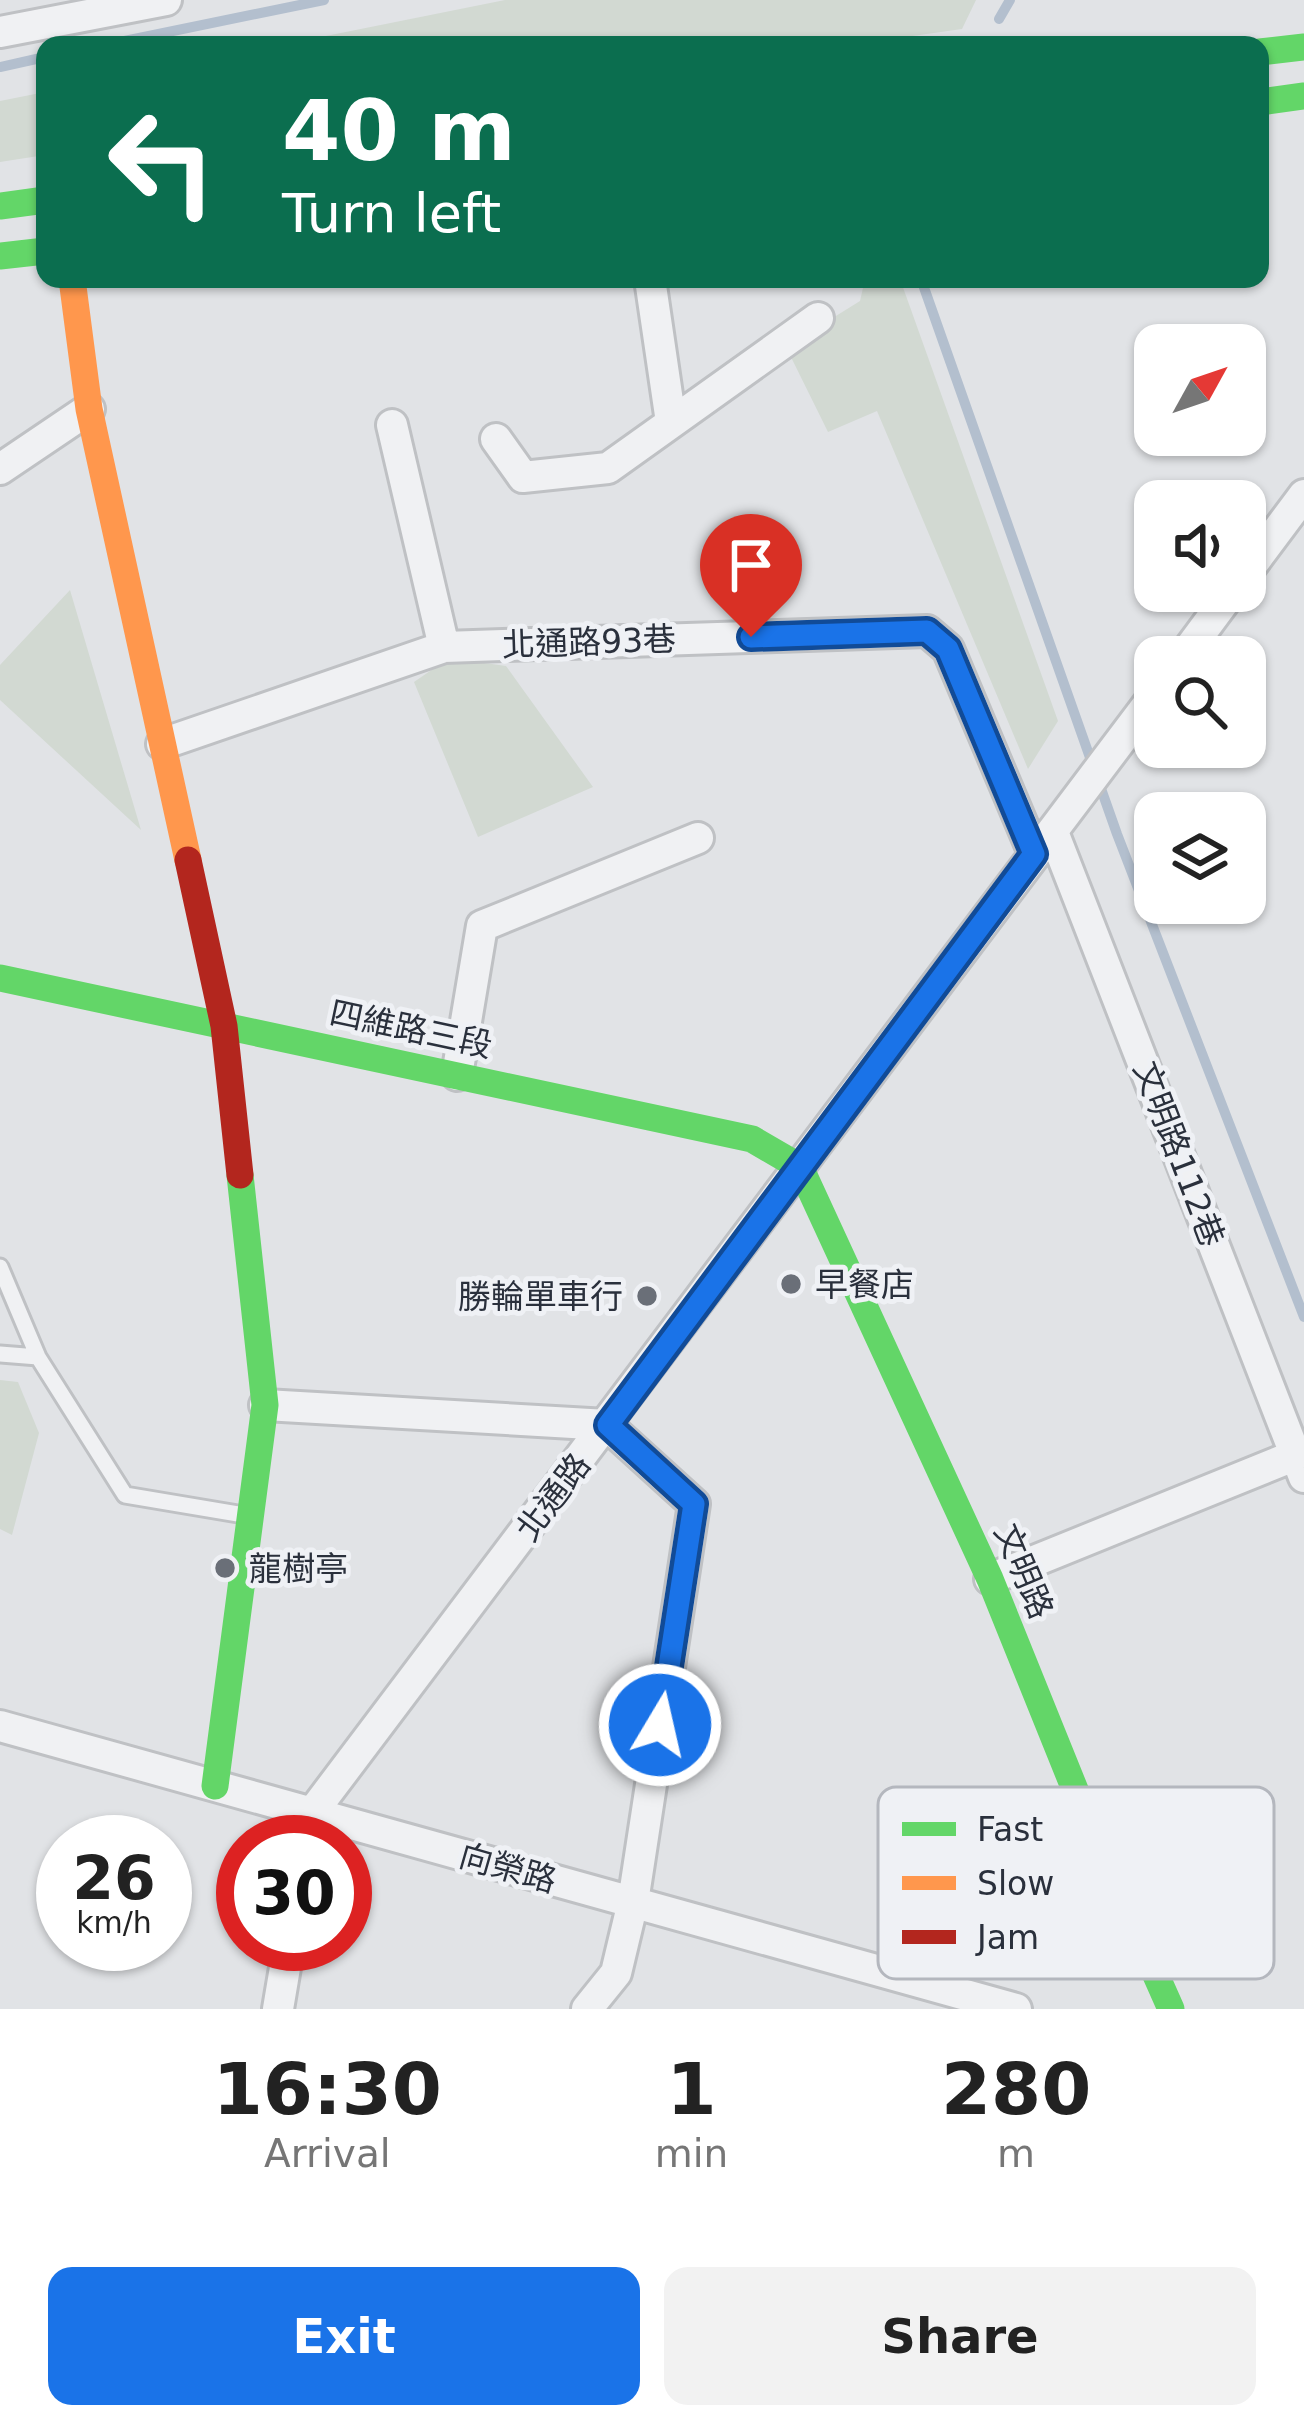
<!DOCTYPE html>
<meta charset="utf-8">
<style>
body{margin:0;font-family:"DejaVu Sans","Noto Sans TC",sans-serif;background:#f2f2f2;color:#222;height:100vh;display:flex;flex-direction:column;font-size:45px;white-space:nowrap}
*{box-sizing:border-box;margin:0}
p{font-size:39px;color:#767676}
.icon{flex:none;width:66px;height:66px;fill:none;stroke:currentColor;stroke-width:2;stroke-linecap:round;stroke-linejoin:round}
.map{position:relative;height:2009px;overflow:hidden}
.sheet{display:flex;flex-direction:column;background:#fff;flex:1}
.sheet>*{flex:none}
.guide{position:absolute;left:36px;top:36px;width:1233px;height:252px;border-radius:24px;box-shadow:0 3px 9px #0004;background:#0b6e4f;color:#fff;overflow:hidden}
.needle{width:78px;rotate:50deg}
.buttons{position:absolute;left:1134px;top:324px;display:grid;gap:24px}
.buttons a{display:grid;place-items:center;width:132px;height:132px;border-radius:24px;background:#fff;box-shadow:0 3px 9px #0004;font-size:60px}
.speed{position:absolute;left:36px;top:1815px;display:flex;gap:24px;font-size:60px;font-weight:700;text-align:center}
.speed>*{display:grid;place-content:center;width:156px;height:156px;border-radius:50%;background:#fff;box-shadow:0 3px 9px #0004;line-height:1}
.speed small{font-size:30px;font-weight:400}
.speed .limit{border:18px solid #d22;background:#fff;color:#111}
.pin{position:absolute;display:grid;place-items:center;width:102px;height:102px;color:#fff;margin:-123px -51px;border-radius:50% 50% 50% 0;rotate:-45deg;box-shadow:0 0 12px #0007}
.pin .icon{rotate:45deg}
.me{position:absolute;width:132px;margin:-66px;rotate:9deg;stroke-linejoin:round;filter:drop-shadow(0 0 9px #0008)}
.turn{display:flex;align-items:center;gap:42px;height:252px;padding:0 48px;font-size:54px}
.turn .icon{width:156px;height:156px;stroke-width:2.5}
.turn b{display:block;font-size:84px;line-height:102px}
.eta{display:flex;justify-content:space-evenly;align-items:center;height:204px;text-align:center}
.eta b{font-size:72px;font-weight:700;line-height:84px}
.cta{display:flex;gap:24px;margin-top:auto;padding:24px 48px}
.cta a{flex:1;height:138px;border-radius:24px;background:#1a73e8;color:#fff;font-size:48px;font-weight:700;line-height:138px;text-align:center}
.cta a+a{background:#f2f2f2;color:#222}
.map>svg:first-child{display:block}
.green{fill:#d2d9d2}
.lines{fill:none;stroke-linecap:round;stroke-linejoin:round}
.stream{stroke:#b3bfce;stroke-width:10}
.lane-casing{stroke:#bfc1c4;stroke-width:21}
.street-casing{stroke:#bfc1c4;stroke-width:36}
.lane{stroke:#f0f1f3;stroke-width:15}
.street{stroke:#f0f1f3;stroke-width:30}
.fast{stroke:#63d668;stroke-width:27}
.slow{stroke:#ff974d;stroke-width:27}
.jam{stroke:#b3261e;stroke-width:27}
.route-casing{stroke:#114b97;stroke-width:30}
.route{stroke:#1a73e8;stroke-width:21}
.poi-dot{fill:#6a6f78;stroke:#eff1f5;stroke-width:4.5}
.labels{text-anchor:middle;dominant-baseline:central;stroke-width:10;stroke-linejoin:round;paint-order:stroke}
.street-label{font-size:33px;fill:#2a303c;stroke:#eff1f5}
.poi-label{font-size:33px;fill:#2a303c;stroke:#eff1f5;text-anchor:start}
.key{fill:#eff1f5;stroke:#b4b7be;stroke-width:3}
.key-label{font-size:33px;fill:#2a303c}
</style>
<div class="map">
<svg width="1304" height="2009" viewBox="0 0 1304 2009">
<rect width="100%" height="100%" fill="#e1e3e6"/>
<path class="green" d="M 505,0 L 976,0 L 962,29 L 849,45 L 281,45 Z
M 45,92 L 45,155 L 0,162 L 0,101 Z
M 865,279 L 900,279 L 1058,721 L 1028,769 L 877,411 L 828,432 L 786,347 L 860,301 Z
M 70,590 L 141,830 L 0,700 L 0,665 Z
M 449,658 L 506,666 L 593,787 L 478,837 L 414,682 Z
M 0,1380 L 18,1382 L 39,1433 L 12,1535 L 0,1529 Z"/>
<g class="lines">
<path class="stream" d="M 999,19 L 1010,0
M 105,45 L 324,0
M 0,67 L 45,57
M 921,279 L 1117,834 L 1304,1317"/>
<g class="lane-casing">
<path id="lane" d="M 0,1267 L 38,1357 L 125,1495 L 244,1515
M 0,1354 L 38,1357"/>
</g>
<g class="street-casing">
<path id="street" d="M 0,32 L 166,0
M 650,279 L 671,422
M 392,425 L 444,647
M 496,439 L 523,477 L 608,468 L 818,318
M 0,469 L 89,409
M 1245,574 L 1304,495
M 1183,657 L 1232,591
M 162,744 L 444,647 L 927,631 L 948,649 L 1034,853
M 1053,832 L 1304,1477
M 457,1075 L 482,926 L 698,838
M 265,1405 L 607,1425 L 694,1504 L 633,1902 L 616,1973 L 587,2009
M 990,1579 L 1296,1455
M 0,1726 L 1016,2009
M 307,1842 L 312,1813 L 1155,695
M 278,2009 L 289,1944"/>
</g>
<use href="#lane" class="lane"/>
<use href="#street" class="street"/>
<path class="fast" d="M 1260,52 L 1304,47
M 1260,102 L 1304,96
M 0,206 L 45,200
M 0,256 L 45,251
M 0,978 L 752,1139 L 800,1167 L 990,1579 L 1088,1822 L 1171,2009
M 215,1786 L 265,1405 L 240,1175"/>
<path class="slow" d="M 72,279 L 89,409 L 188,860"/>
<path class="jam" d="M 188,860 L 224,1026 L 240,1175"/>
</g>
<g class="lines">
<g class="route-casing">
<path id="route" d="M 660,1725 L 694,1504 L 608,1425 L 1034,854 L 948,649 L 927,631 L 751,637"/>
</g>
<use href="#route" class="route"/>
</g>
<g class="poi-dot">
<circle cx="791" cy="1284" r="12"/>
<circle cx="647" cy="1296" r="12"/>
<circle cx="225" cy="1568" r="12"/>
</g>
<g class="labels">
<g class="street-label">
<text transform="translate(589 642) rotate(-2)">北通路93巷</text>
<text transform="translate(411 1029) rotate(12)">四維路三段</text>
<text transform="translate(1179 1154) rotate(69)">文明路112巷</text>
<text transform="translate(553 1497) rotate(-53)">北通路</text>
<text transform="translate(1024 1571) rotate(67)">文明路</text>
<text transform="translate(508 1868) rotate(16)">向榮路</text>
</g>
<g class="poi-label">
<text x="815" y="1284">早餐店</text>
<text x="623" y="1296" text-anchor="end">勝輪單車行</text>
<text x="249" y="1568">龍樹亭</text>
</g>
</g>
<rect x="878" y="1787" width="396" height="192" rx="18" class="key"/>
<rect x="902" y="1822" width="54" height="14" fill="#63d668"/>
<rect x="902" y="1876" width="54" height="14" fill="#ff974d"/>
<rect x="902" y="1930" width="54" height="14" fill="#b3261e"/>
<g class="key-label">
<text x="977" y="1841">Fast</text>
<text x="977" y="1895">Slow</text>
<text x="977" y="1949">Jam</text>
</g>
</svg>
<div class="buttons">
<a><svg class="needle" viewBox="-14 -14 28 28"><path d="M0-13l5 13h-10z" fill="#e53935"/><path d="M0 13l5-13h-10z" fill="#767676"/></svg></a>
<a><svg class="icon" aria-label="sound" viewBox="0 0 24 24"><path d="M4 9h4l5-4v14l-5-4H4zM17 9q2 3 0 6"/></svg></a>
<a><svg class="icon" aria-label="search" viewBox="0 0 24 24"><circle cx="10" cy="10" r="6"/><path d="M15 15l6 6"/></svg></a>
<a><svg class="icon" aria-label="layers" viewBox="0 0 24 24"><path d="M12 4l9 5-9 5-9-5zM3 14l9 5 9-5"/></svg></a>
</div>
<div class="speed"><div>26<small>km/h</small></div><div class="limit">30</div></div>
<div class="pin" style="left:751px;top:637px;background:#d93025"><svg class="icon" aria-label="arrive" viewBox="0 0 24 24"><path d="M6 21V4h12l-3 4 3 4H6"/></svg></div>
<svg class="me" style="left:660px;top:1725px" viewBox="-20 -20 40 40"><circle r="17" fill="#1a73e8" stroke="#fff" stroke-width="3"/><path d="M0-11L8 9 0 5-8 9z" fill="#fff"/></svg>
<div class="guide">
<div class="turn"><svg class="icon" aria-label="left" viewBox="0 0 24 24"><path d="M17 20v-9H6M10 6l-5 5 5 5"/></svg><div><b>40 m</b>Turn left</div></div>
</div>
</div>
<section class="sheet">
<div class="eta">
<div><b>16:30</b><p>Arrival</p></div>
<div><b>1</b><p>min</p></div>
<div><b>280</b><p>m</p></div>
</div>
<div class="cta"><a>Exit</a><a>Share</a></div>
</section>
